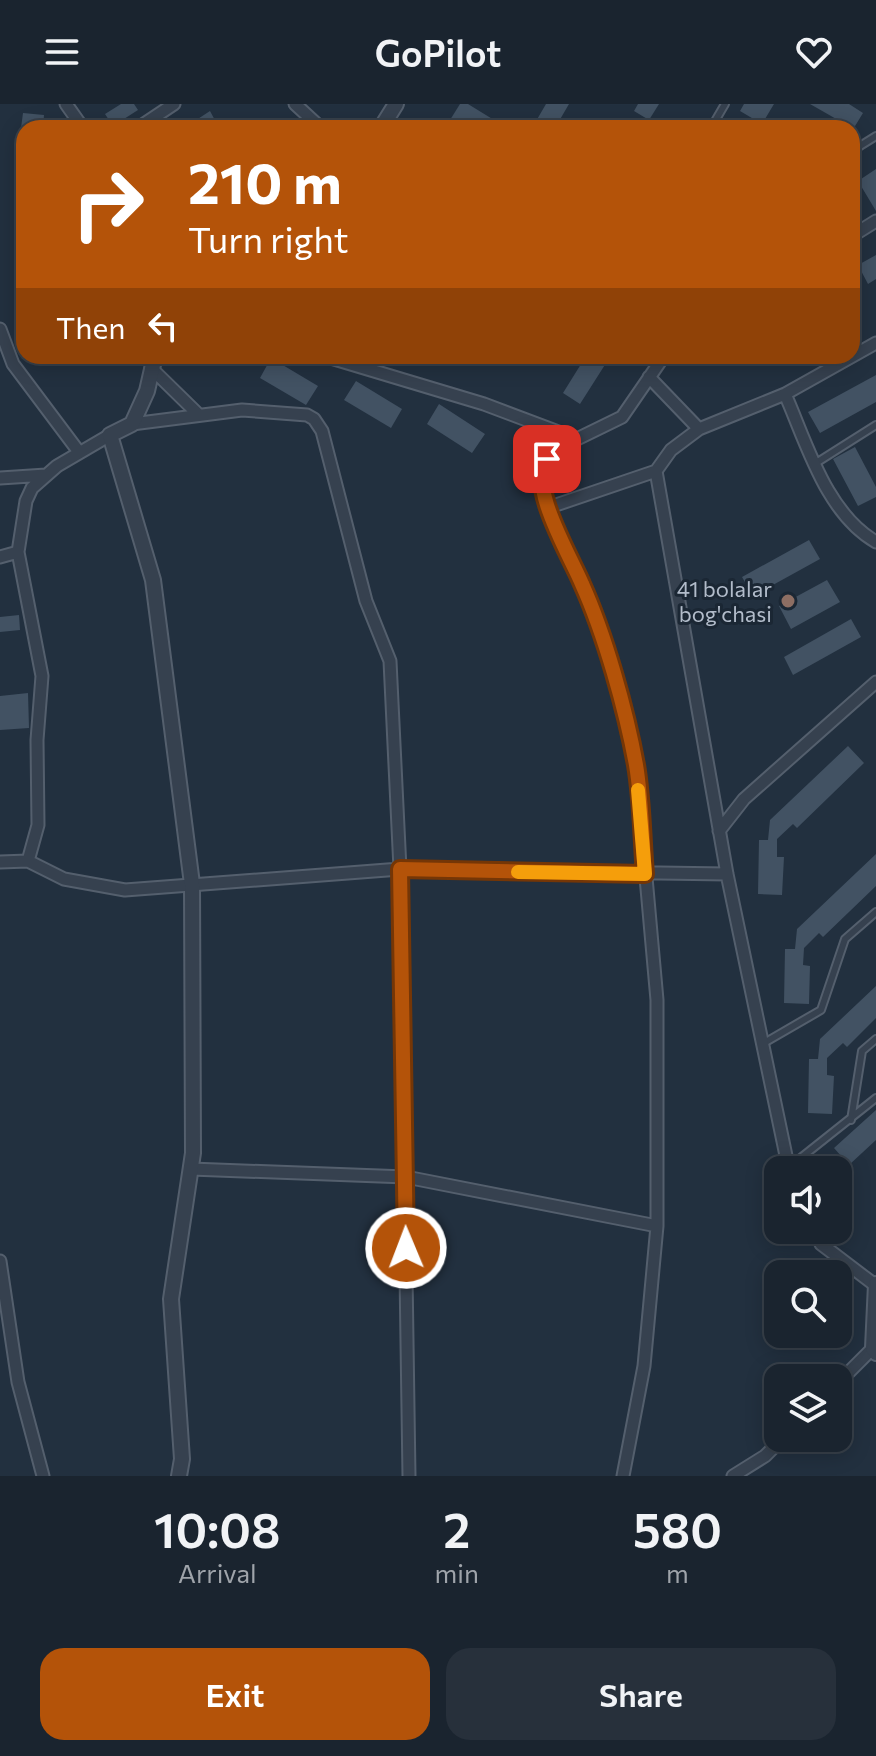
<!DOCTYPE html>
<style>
body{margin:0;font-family:Commissioner,sans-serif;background:#27303b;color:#f1f3f6;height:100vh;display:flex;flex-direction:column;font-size:30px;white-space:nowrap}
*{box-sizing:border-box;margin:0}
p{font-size:26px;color:#9fa4aa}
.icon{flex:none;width:44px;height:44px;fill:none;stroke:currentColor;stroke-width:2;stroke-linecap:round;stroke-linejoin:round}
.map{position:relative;height:1372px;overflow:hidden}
.drawer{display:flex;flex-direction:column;background:#1a242f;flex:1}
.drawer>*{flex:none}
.banner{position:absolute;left:16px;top:16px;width:844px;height:244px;border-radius:24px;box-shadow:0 4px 20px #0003,0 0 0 2px #38414b;background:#b45309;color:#fff;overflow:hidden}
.fabs{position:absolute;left:764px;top:1052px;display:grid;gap:16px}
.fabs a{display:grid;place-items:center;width:88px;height:88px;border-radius:16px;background:#1a242f;box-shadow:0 4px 20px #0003,0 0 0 2px #38414b;font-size:40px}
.pin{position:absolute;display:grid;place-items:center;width:68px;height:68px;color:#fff;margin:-34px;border-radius:16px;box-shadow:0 4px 12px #0006}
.me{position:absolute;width:88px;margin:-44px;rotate:359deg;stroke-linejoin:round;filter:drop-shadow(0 0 6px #0008)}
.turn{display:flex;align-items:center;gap:28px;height:168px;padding:0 40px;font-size:36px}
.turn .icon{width:104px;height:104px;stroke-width:2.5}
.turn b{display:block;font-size:56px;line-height:68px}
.then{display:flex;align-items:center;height:76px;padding:0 40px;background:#0003;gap:16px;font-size:30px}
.eta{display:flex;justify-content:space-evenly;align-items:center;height:136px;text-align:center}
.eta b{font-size:48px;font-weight:600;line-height:56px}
.cta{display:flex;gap:16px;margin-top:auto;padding:16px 40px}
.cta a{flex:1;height:92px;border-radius:24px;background:#b45309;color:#fff;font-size:32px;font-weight:600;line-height:92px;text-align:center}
.cta a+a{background:#27303b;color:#f1f3f6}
header{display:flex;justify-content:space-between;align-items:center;height:104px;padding:0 40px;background:#1a242f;font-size:36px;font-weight:600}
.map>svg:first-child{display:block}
.building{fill:#425263}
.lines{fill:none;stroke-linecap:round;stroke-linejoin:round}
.service-casing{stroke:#545f6d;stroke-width:10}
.minor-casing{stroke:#545f6d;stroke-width:15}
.tertiary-casing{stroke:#545f6d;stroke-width:18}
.service{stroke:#36414f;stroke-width:6}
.minor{stroke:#36414f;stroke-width:11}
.tertiary{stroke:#36414f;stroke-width:14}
.route-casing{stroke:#753606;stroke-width:20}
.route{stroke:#b45309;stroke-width:14}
.slow{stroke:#f59e0b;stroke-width:14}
.education-dot{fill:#8d6e63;stroke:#1b2734;stroke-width:3}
.labels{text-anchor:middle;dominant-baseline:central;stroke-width:6;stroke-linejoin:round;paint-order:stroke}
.poi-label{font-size:22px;fill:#b2bcca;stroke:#1b2734;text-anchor:end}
</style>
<header><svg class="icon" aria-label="menu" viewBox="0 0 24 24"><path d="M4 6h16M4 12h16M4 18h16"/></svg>GoPilot<svg class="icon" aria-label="heart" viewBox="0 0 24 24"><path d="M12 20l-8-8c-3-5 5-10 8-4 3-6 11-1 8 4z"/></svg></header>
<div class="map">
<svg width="876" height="1372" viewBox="0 0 876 1372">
<rect width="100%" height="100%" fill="#22303f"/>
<path class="building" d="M 121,0 L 134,0 L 138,6 L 113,22 L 105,10 Z
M 460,0 L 468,0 L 494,16 L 489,24 L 445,24 Z
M 546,0 L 569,0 L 555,24 L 532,24 Z
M 638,0 L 659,0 L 649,16 L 634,7 Z
M 744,0 L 774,0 L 762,20 L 740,7 Z
M 810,0 L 849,0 L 863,9 L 852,27 L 852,24 Z
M 210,7 L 217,20 L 210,24 L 184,24 Z
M 23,9 L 44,11 L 43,24 L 21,24 Z
M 876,65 L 876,107 L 858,77 Z
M 876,151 L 876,175 L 868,180 L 858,161 Z
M 586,252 L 602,252 L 608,256 L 580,300 L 563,289 Z
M 271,254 L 318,282 L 306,301 L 260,274 Z
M 876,271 L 876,298 L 820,329 L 808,308 Z
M 356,277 L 402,305 L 391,324 L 344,296 Z
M 439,300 L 485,330 L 472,349 L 427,320 Z
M 855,343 L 876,383 L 876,393 L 858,402 L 833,355 Z
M 809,436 L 820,455 L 753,492 L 742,473 Z
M 827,476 L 840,498 L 791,525 L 779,502 Z
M 19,511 L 20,526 L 0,528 L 0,513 Z
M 851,515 L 861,533 L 793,571 L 784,553 Z
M 28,589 L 29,624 L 0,626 L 0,592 Z
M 848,642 L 864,659 L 797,724 L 793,720 L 777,735 L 777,753 L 784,753 L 782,791 L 758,790 L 759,736 L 768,736 L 770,716 Z
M 876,750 L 876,782 L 823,833 L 819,829 L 804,844 L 803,861 L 810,862 L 809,900 L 784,899 L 785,845 L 795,845 L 797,825 Z
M 876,882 L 876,914 L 847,943 L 843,939 L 827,954 L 827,971 L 834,972 L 832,1010 L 808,1009 L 809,955 L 818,955 L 820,935 Z
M 876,1006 L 876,1036 L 849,1061 L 834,1044 Z"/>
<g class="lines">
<g class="service-casing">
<path id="service" d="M 711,24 L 725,0
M 852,47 L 876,32
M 816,359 L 876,321
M 764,939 L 821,906 L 845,835 L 876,808
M 851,1016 L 862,947 L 876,935
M 788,1064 L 876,994"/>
</g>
<g class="minor-casing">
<path id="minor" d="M 66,0 L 83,24
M 295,0 L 321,24
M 138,24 L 174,0
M 852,132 L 876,117
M 0,225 L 13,260 L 79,348
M 324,252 L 484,300 L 577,335
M 151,264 L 199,311
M 649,273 L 699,325
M 785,290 C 807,340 826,409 876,438
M 132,320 L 242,306 L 307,311 L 314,315 L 322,327 L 366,497 L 390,557 L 400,765 L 409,1372
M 656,367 L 727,770 L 789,1066
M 0,374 L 46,371
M 547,404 L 656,367 L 671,346 L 699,325 L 785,290 L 876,239
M 0,453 L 18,448
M 719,727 L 744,695 L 876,578
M 28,757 L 38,721 L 37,636 L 42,572 L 18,448 L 26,397 L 32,384 L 57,362 L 110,331
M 0,758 L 28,757 L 64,775 L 125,786 L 400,765 L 727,770
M 191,1065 L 406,1073 L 657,1122
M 815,1126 L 821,1140 L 875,1181
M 0,1157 L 18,1278 L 43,1372
M 838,1279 L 873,1244
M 623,1372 L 644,1262 L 657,1122 L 657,896 L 636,662 L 616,579 L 584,482 L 547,404 L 541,367 L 547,355 L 577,335 L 622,313 L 664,252
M 733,1372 L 765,1352 L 783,1334"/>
</g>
<g class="tertiary-casing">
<path id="tertiary" d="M 381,24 L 396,0
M 155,252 L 147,287 L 132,320 L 110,331 L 153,476 L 192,780 L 193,1049 L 171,1195 L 182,1355 L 179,1372
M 876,1180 L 873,1244 L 876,1249"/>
</g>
<use href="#service" class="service"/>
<use href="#minor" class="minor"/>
<use href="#tertiary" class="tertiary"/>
</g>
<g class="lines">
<g class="route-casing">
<path id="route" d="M 406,1144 L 400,765 L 645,770 C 642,734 642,696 636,661 C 626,606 605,531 582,480 C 571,453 527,381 547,355"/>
</g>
<use href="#route" class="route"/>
<path class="slow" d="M 518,768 L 645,770 L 638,686"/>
</g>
<circle class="education-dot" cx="788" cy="497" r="8"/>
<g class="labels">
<g class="poi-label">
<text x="772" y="484">41 bolalar<tspan x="772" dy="25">bog'chasi</tspan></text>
</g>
</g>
</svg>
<div class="fabs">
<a><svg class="icon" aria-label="sound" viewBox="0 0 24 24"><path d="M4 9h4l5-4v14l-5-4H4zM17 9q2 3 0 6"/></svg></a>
<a><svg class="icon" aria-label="search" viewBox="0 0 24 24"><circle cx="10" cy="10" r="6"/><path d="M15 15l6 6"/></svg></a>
<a><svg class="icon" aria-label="layers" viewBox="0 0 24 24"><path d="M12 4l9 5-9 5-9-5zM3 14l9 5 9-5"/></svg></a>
</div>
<div class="pin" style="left:547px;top:355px;background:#d93025"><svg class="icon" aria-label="arrive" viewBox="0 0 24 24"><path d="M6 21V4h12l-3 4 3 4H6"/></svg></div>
<svg class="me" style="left:406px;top:1144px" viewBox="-20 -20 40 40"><circle r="17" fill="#b45309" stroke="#fff" stroke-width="3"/><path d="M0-11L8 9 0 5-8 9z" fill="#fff"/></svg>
<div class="banner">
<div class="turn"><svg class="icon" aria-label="right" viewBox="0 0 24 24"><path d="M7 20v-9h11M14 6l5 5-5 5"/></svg><div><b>210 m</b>Turn right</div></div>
<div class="then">Then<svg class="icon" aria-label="left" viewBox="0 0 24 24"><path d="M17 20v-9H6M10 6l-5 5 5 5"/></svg></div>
</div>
</div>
<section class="drawer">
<div class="eta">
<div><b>10:08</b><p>Arrival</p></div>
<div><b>2</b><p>min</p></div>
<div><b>580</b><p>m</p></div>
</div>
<div class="cta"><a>Exit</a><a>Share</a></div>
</section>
